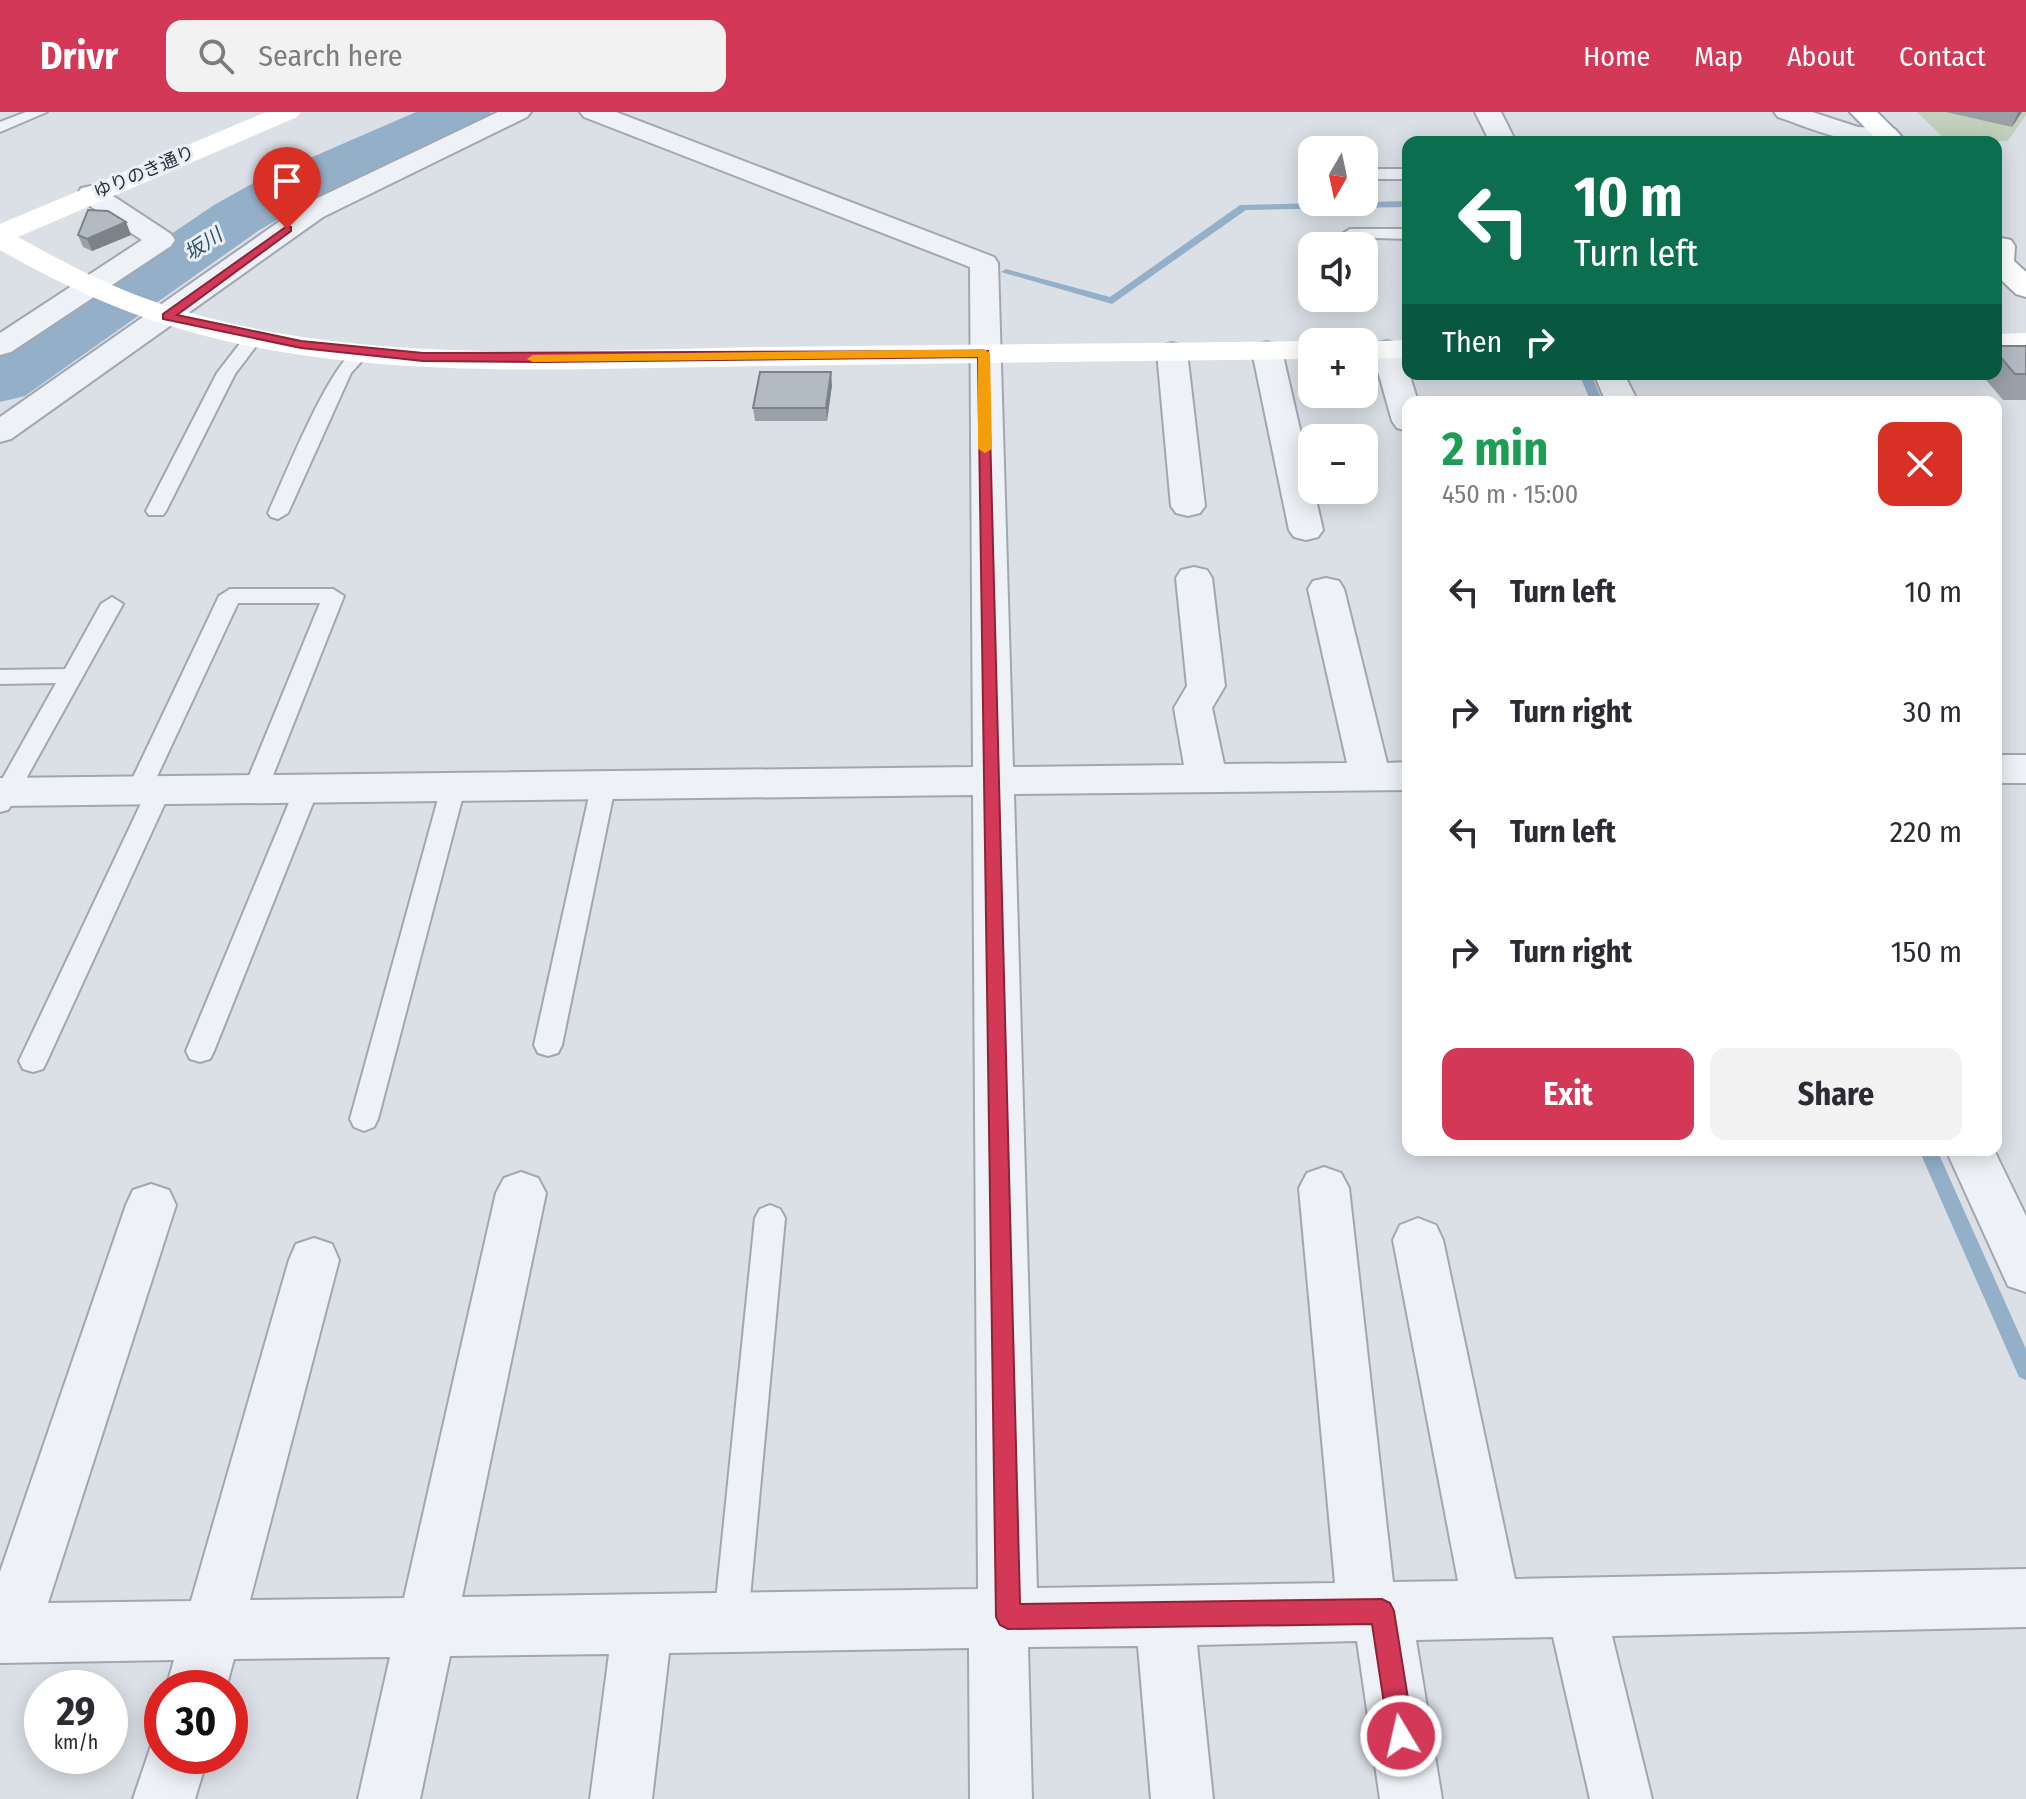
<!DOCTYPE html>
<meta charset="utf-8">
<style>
body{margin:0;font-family:"Fira Sans Condensed","Noto Sans JP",sans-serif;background:#f2f2f3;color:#2b2b33;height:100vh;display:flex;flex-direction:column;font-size:30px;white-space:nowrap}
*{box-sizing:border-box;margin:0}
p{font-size:26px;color:#7c7c81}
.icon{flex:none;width:44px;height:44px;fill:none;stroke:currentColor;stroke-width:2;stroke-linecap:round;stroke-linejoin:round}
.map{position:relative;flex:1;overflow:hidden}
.side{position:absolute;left:1402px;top:284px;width:600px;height:760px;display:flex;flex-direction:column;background:#fff;border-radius:16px;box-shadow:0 4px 20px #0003}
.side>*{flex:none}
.banner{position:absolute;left:1402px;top:24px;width:600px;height:244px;border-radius:16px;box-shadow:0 4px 20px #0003;background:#0b6e4f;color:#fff;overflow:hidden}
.needle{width:52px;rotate:189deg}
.buttons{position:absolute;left:1298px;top:24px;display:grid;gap:16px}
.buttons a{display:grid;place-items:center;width:80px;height:80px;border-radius:16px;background:#fff;box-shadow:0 4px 20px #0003;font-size:40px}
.speed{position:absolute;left:24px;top:1558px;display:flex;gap:16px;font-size:40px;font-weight:700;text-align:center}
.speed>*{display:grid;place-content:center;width:104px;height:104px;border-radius:50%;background:#fff;box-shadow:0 4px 20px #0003;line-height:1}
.speed small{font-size:20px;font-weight:400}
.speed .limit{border:12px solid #d22;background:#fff;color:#111}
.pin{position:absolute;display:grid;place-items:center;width:68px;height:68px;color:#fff;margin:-82px -34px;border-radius:50% 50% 50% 0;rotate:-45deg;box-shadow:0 0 8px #0007}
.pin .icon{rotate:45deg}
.me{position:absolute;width:88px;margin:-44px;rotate:351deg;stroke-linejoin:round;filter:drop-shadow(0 0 6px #0008)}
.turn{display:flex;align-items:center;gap:28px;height:168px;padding:0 40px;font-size:36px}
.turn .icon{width:104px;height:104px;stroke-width:2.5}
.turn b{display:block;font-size:56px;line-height:68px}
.then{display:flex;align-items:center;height:76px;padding:0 40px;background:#0003;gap:16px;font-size:30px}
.round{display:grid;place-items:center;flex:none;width:84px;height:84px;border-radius:16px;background:#f2f2f3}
.summary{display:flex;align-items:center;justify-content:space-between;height:136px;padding:0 40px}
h1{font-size:48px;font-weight:700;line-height:60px;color:#1e9e55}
.primary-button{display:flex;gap:16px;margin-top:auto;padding:16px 40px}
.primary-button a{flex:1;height:92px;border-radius:16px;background:#d43857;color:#fff;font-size:32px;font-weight:700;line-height:92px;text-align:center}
.primary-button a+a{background:#f2f2f3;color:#2b2b33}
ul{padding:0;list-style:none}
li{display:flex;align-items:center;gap:24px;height:120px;padding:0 40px}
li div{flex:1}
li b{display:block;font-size:30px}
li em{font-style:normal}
header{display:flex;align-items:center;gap:48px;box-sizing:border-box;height:112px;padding:0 40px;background:#d43857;color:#fff}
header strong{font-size:38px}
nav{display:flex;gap:44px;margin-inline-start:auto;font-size:28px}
.search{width:560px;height:72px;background:#f2f2f3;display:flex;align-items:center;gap:20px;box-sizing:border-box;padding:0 28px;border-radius:16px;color:#7c7c81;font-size:30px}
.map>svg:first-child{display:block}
.green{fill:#c2d1bc}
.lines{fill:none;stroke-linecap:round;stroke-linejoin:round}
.stream{fill:#94b0c9;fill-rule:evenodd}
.river{fill:#94b0c9;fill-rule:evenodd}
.lane-casing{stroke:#a1a7b1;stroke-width:4}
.street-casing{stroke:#a1a7b1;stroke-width:4}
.primary-casing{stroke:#9aa5b3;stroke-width:4}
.lane{fill:#eef1f5;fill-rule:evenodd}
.street{fill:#eef1f5;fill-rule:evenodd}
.secondary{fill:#fff;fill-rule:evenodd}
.primary{fill:#fff;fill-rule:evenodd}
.wall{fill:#99a0a8}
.shaded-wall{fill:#7d8288}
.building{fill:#b2bac3;stroke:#7d8288;stroke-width:2}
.route{fill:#d43857;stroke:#8a2439;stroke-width:2}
.slow{fill:#f59e0b}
.labels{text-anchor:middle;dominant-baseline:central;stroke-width:6;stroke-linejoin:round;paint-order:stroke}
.far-street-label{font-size:18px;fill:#252f3d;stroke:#eaeff4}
.far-water-label{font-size:20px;font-style:italic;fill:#2d5073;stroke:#eaeff4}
</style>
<header>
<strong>Drivr</strong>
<div class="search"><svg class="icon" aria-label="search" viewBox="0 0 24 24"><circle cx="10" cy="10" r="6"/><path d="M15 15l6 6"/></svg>Search here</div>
<nav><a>Home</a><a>Map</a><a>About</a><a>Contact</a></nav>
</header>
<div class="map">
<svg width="2026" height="1687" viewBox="0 0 2026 1687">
<rect width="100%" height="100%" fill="#dbe0e7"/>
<path class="green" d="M 1917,0 L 2026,0 L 2026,3 L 2008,29 L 1948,30 Z"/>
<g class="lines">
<path class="stream" d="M 1408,89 L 1408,95 L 1246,98 L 1112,192 L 1001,160 L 1006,157 L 1110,185 L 1240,93 Z
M 1579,262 L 1591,262 L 1603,290 L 1591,290 Z
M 1919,1038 L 1937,1038 L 2026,1237 L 2026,1268 L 2019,1265 Z"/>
<path class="river" d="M 416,0 L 491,0 L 483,12 L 299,95 L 258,119 L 25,284 L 0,290 L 0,238 L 214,93 L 257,69 Z"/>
<g class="lane-casing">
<path id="lane" d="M 26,0 L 47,0 L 0,20 L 0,10 Z
M 1364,57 L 1408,57 L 1408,67 L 1364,67 Z
M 1350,117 L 1408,117 L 1408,127 L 1344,125 L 1342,122 Z
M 254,220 L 263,225 L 235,262 L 166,399 L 163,403 L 149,403 L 146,399 L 217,261 L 248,221 Z
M 362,234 L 371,239 L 351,261 L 288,401 L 278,407 L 271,405 L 268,401 C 283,369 333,241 362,234 Z
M 230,477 L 333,477 L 344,484 L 268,676 L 264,682 L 256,684 L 248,682 L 244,676 L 320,491 L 238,491 L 154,671 L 167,672 L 171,678 L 47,949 L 43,957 L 33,960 L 23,957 L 19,949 L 144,685 L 131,684 L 127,678 L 219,484 Z
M 112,485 L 123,492 L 12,692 L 8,698 L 0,700 L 0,671 L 56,571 L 0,572 L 0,558 L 65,557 L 101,492 Z
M 603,667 L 611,669 L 615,675 L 562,933 L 558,941 L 548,944 L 538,941 L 534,933 L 591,675 L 595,669 Z
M 307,668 L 315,670 L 319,676 L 214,939 L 210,947 L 200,950 L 190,947 L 186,939 L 295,676 L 299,670 Z
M 453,668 L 461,670 L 465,676 L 378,1007 L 374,1015 L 364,1019 L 354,1015 L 350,1007 L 441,676 L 445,670 Z
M 770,1093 L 780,1097 L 785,1106 L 748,1508 L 743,1520 L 731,1525 L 719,1520 L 714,1508 L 755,1106 L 760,1097 Z"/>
</g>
<g class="street-casing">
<path id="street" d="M 498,0 L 531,0 L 527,5 L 323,105 L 11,327 L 0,330 L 0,305 L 303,93 Z
M 580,0 L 616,0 L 994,145 L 998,151 L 1013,655 L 1184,653 L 1174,596 L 1187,574 L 1176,466 L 1181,458 L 1194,455 L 1207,458 L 1212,466 L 1225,574 L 1212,596 L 1224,652 L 1347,651 L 1308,477 L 1313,469 L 1326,466 L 1339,469 L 1344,477 L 1387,651 L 1408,650 L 1408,678 L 1014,682 L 1037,1476 L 1335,1471 L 1299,1076 L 1307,1061 L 1324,1055 L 1341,1061 L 1349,1076 L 1393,1470 L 1458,1469 L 1393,1128 L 1400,1113 L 1418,1106 L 1436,1113 L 1443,1128 L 1515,1467 L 2026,1457 L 2026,1515 L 1612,1524 L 1652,1687 L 1590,1687 L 1553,1525 L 1416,1528 L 1442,1687 L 1380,1687 L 1357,1529 L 1197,1533 L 1213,1687 L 1151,1687 L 1138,1534 L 1028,1535 L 1032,1687 L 970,1687 L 969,1536 L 669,1541 L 652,1687 L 590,1687 L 609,1542 L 450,1544 L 420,1687 L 358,1687 L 390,1545 L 234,1547 L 226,1576 L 166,1576 L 174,1548 L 0,1551 L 0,1460 L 126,1093 L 133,1078 L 151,1072 L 169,1078 L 176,1093 L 48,1491 L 191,1489 L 289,1148 L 296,1132 L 314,1126 L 332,1132 L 339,1148 L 250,1488 L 404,1486 L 496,1081 L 504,1066 L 521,1060 L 538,1066 L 546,1081 L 462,1485 L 978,1477 L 973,683 L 0,694 L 0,666 L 973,655 L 970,155 L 584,5 Z
M 1475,0 L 1501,0 L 1516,30 L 1490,30 Z
M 1774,0 L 1812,0 L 1858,15 L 1895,17 L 1899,22 L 1895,27 C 1855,37 1816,18 1778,5 Z
M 91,74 L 101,76 L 171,122 L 175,128 L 171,134 L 11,240 L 0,243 L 0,221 L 142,128 L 81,88 L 78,82 L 81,76 Z
M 1387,229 L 1398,232 L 1402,238 L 1418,290 L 1408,290 L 1408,319 L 1397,316 L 1392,309 L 1372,238 L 1376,232 Z
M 1267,230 L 1278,233 L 1282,239 L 1323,418 L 1318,425 L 1306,428 L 1294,425 L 1289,418 L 1252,239 L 1256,233 Z
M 1172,231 L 1183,234 L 1187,240 L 1205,394 L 1200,401 L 1188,404 L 1176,401 L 1171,394 L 1157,240 L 1161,234 Z
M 1594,262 L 1624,262 L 1638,290 L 1606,290 Z
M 1996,643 L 2026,643 L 2026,671 L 1996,671 Z
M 1946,1038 L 1994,1038 L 2026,1104 L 2026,1180 L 2008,1174 Z
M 162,1619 L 162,1644 L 208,1644 L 195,1687 L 133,1687 L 155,1622 Z"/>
</g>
<g class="primary-casing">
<path id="primary" d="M 1850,0 L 1877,0 L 1907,30 L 1879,30 Z
M 2001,126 L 2011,128 L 2015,134 L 2014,149 L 2026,160 L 2026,185 L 2016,182 L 1996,163 L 1996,127 Z"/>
</g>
<use href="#lane" class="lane"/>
<use href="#street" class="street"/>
<path class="secondary" d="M 266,0 L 301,0 L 297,5 L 18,125 C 56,146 95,167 136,183 C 332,257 565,238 771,235 C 951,233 1132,231 1312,229 L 1317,230 L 1312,230 L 1312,247 C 1131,249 950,251 770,254 C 557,256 315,276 114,194 C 74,178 37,159 0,138 L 0,112 Z
M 2026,221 L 2026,239 L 1996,240 L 1996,222 Z
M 1408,228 L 1408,246 L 1364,247 L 1364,230 L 1359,230 Z"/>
<use href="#primary" class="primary"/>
</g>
<path class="wall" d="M 1946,0 L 2022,0 L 2012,15 Z
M 126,110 L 131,123 L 92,139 L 83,135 L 78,123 Z
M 1996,234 L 2026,234 L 2026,288 L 2003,288 L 1981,262 L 1996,262 Z
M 832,273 L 827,309 L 755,309 L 753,296 Z"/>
<path class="shaded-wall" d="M 2018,0 L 2022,0 L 2012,15 Z
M 126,110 L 131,123 L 92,139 L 87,127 Z
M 831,260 L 832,273 L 827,309 L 826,296 Z"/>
<path class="building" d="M 88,98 L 108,99 L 126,110 L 87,127 L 78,123 Z
M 1996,234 L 2026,234 L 2026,262 L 2015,262 L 1996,240 Z
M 760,260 L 831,260 L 826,296 L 753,296 Z"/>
<path class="route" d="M 287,114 L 291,115 L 291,119 L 177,203 L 301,229 L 423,241 L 988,239 L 1020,1492 L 1382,1487 L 1390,1491 L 1394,1499 L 1414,1624 L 1410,1633 L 1401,1637 L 1392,1633 L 1389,1624 L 1372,1512 L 1008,1517 L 1000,1513 L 996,1505 L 978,245 L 543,250 L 423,249 L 301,236 L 163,207 L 163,202 Z"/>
<path class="slow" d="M 984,237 L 990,241 L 992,337 L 985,341 L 978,337 L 978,245 L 533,250 L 527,247 L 533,243 Z"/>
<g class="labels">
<g class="far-street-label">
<text transform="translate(144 60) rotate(-23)">ゆりのき通り</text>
</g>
<g class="far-water-label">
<text transform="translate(203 132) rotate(-34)">坂川</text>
</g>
</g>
</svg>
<div class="buttons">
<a><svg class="needle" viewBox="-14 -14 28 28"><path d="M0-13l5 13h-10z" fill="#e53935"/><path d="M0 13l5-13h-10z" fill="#7c7c81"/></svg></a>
<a><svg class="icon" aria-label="sound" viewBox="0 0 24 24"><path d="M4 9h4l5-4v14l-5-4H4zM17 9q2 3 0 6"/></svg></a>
<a>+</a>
<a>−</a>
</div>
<div class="speed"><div>29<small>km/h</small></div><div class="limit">30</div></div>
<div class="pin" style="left:287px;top:117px;background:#d93025"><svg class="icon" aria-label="arrive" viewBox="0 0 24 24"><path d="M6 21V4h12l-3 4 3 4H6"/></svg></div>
<svg class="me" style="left:1401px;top:1624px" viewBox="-20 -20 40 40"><circle r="17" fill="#d43857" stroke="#fff" stroke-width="3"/><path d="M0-11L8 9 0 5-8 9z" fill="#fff"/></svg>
<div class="banner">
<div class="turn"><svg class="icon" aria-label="left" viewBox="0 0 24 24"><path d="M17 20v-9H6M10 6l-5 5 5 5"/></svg><div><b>10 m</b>Turn left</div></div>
<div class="then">Then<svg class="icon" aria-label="right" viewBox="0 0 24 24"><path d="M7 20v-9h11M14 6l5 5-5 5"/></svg></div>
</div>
<section class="side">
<div class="summary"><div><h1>2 min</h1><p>450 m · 15:00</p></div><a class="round" style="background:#d93025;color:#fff"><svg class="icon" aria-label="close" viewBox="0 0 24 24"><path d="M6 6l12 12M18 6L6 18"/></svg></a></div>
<ul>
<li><svg class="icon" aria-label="left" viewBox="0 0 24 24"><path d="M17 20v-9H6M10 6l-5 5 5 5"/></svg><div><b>Turn left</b></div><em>10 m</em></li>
<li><svg class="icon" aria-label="right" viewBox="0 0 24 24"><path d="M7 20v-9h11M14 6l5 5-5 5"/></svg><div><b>Turn right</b></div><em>30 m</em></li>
<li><svg class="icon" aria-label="left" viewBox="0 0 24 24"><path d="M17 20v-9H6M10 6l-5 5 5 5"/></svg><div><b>Turn left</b></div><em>220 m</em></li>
<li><svg class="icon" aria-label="right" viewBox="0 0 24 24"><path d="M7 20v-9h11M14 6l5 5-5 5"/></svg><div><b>Turn right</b></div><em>150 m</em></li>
</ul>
<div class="primary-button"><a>Exit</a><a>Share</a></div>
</section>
</div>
